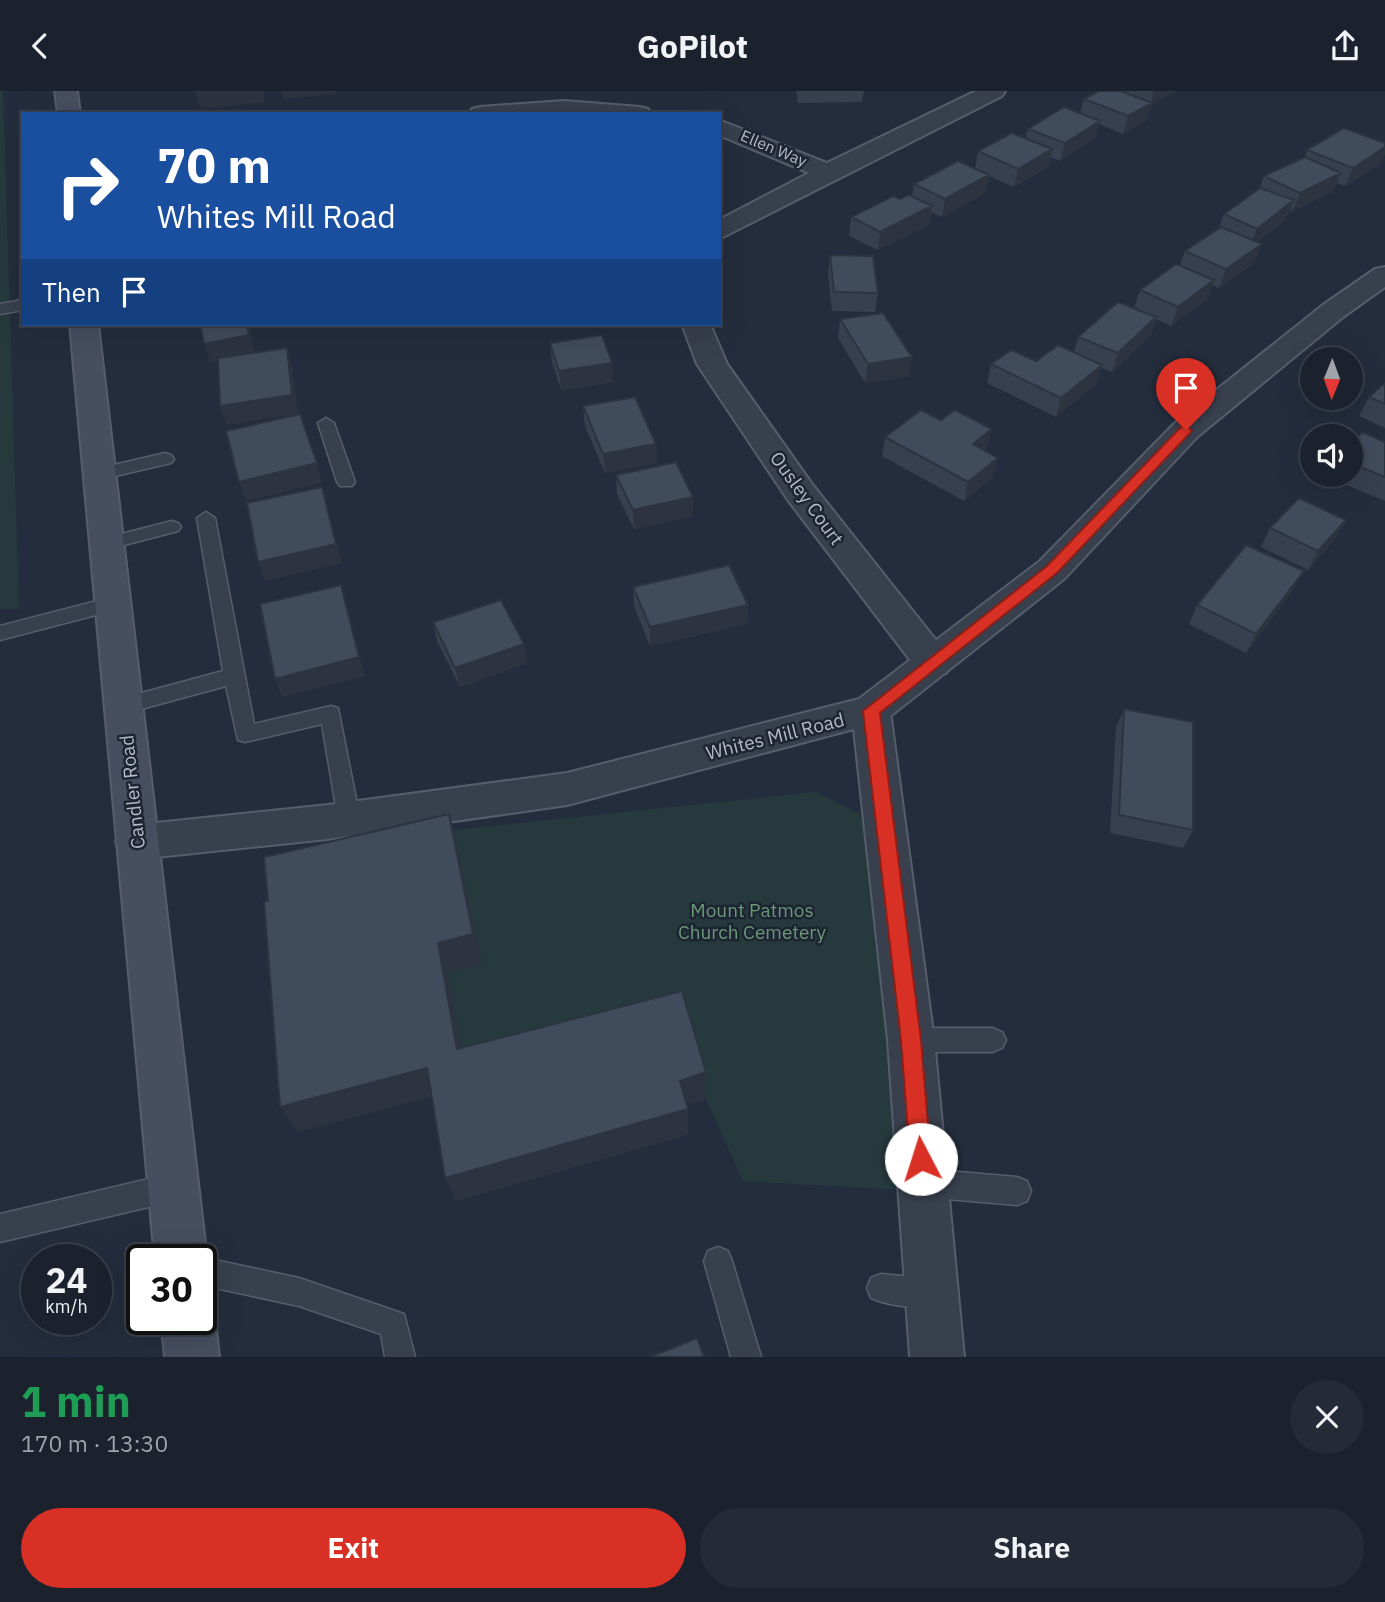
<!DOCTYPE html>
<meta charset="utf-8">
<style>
body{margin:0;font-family:"IBM Plex Sans",sans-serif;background:#242a36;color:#f1f3f6;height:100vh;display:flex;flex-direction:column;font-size:26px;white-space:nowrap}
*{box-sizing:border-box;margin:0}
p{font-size:23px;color:#a0a4aa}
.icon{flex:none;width:38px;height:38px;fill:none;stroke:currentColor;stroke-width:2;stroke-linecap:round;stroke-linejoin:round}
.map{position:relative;height:1266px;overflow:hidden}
.details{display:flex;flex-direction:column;background:#1b222e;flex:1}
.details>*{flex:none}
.hud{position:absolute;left:21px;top:21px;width:700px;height:214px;border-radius:0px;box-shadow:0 7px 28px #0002,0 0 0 2px #393f4a;background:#1a4fa0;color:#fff;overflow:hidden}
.needle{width:46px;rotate:181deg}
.controls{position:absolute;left:1300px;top:256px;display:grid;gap:14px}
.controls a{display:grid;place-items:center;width:63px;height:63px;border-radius:50%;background:#1b222e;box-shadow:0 7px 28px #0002,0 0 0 2px #393f4a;font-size:35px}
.speed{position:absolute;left:21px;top:1153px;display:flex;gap:14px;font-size:35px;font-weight:700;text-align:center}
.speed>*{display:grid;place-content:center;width:91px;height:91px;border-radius:50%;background:#1b222e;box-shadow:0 7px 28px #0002,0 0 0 2px #393f4a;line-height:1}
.speed small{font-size:18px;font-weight:400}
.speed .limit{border:4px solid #111;border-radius:10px;background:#fff;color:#111}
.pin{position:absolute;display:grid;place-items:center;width:60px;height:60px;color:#fff;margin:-72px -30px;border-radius:50% 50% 50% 0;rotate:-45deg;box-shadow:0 0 7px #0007}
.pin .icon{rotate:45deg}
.me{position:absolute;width:77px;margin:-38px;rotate:355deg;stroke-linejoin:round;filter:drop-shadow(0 0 5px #0008)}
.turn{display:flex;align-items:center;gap:24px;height:147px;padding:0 21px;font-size:32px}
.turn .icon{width:91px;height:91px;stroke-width:2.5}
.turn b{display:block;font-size:49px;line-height:60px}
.then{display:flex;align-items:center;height:66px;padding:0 21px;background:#0003;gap:14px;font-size:26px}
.round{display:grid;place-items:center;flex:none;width:74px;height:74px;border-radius:37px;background:#242a36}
.overview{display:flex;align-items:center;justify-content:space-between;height:119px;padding:0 21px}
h1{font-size:42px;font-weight:700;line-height:52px;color:#1e9e55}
.primary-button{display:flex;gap:14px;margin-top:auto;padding:14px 21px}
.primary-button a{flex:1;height:80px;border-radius:42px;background:#d93025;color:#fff;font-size:28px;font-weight:700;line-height:80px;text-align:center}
.primary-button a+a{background:#242a36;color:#f1f3f6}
header{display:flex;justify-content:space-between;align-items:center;height:91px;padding:0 21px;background:#1b222e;font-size:32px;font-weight:700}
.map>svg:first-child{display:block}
.green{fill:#263a3e}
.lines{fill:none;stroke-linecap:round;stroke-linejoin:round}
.service-casing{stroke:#565d6b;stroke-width:3}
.minor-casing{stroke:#565d6b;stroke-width:4}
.tertiary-casing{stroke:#565d6b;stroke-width:4}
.secondary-casing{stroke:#565d6b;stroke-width:4}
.service{fill:#383f4d;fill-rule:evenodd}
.minor{fill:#383f4d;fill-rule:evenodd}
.tertiary{fill:#383f4d;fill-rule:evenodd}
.secondary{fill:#464e60;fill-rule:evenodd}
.wall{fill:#37404f}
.shaded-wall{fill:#2d3440}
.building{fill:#404b5c;stroke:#2d3440;stroke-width:2}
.route{fill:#d93025;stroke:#8d1f18;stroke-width:2}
.labels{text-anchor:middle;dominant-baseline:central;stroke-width:5;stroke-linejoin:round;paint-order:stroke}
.far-street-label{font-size:16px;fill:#b4bac8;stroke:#1d2432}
.street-label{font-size:19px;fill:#b4bac8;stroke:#1d2432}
.park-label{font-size:19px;fill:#6b9978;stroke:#1d2432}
</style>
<header><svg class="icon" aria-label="back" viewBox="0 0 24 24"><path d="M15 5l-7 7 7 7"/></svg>GoPilot<svg class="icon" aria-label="share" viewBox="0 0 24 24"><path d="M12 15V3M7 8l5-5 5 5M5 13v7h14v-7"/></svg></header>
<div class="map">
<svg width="1385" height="1266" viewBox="0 0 1385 1266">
<rect width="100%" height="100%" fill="#242d3d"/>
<path class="green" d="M 0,0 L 3,0 L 19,518 L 0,518 Z
M 816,701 L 864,725 L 902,1099 L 743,1090 L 706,1008 L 682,929 L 467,986 L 448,882 L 482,873 L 454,739 Z"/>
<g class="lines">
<g class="service-casing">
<path id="service" d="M 23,209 L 23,219 L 0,223 L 0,213 Z
M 326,327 L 334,332 L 355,391 L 352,395 L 340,395 L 337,391 L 318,332 Z
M 165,362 L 171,364 L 174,368 L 171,372 L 98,389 L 89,383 L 92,379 Z
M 206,421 L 215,427 L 254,633 L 331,615 L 338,617 L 360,728 L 357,735 L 349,737 L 341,735 L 338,728 L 322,633 L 245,651 L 238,649 L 226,595 L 123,623 L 116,621 L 113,615 L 116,609 L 123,607 L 223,580 L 197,427 Z
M 172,430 L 178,432 L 181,436 L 178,440 L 105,459 L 98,457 L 96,453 L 98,449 Z
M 112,506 L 119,508 L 122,513 L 119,518 L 0,549 L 0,535 Z
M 911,937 L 993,937 L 1002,941 L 1006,949 L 1002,957 L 993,961 L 911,961 L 902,957 L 898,949 L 902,941 Z
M 923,1078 L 1017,1086 L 1027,1090 L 1031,1100 L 1027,1110 L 1017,1114 L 923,1106 L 913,1102 L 909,1092 L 913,1082 Z
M 174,1082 L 184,1086 L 188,1096 L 184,1106 L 174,1110 L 0,1151 L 0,1123 Z
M 718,1156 L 728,1160 L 732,1170 L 761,1266 L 731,1266 L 704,1170 L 708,1160 Z
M 201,1166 L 299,1187 L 404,1223 L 415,1266 L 385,1266 L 381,1243 L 299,1215 L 201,1194 L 201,1169 L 193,1169 Z
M 881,1183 L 932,1188 L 942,1192 L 946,1202 L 942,1212 C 923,1220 890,1215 871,1207 L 867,1197 L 871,1187 Z"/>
</g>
<g class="minor-casing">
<path id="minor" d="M 976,0 L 1005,0 L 1002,5 L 719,148 L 719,129 L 809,82 L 719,44 L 719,29 L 827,72 Z
M 564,10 L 640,16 L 648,18 L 651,23 L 469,23 L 472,18 L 480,16 Z
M 682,233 L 710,233 L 727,273 L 812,393 L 946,562 L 951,572 L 946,582 L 933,586 L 920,582 L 788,409 L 697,273 Z
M 871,605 L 884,610 L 890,620 L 934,949 L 964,1266 L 910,1266 L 888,949 L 852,620 L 858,610 Z"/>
</g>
<g class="tertiary-casing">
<path id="tertiary" d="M 1385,176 L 1385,196 L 1343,226 L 1197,346 L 1064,488 L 884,630 L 567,714 L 328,748 L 137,768 L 122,763 L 116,751 L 122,739 L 137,734 L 328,714 L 567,682 L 859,608 L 1040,470 L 1175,332 L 1323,214 L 1375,178 Z"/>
</g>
<g class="secondary-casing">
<path id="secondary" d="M 55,0 L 77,0 L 80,23 L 58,23 Z
M 70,233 L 98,233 L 207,1169 L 201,1183 L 201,1169 L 155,1169 Z
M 201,1207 L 207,1209 L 215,1228 L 219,1266 L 165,1266 L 161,1228 L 201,1228 Z"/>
</g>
<use href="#service" class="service"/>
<use href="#minor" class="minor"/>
<use href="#tertiary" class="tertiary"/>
<use href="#secondary" class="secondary"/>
</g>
<path class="wall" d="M 796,0 L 864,0 L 862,11 L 798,12 Z
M 1123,0 L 1175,0 L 1151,14 L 1147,29 L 1123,43 L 1099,33 L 1095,47 L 1060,70 L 1051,66 L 1048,76 L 1014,96 L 989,85 L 985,102 L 942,126 L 931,121 L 929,134 L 878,159 L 849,145 L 851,126 L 900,108 L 912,105 L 914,93 L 975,78 L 978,60 L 1026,47 L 1028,38 L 1080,22 L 1084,8 Z
M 1385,52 L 1385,63 L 1381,72 L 1345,95 L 1337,92 L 1333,100 L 1292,121 L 1290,119 L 1286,128 L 1257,151 L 1262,153 L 1254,172 L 1219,197 L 1212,194 L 1207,208 L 1171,235 L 1156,228 L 1150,245 L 1112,281 L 1101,277 L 1096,293 L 1056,326 L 987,292 L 991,273 L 1036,270 L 1074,261 L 1078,246 L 1134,217 L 1140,199 L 1180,174 L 1185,160 L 1219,137 L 1224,123 L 1259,98 L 1264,85 L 1305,66 L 1307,59 Z
M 830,164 L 878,202 L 875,221 L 832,220 L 828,183 Z
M 840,228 L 912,266 L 909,285 L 865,292 L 838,247 Z
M 520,233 L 590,233 L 590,237 L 520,236 Z
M 550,252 L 613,291 L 561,299 L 552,271 Z
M 1385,292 L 1385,337 L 1359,325 L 1369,306 Z
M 583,315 L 656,353 L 657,372 L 605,382 L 585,335 Z
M 885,346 L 987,357 L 985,360 L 998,367 L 993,386 L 964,410 L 882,365 Z
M 1385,351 L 1385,410 L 1330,387 L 1332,383 L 1351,383 L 1351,354 Z
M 616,384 L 693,425 L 634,438 L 617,403 Z
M 1346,429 L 1335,448 L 1308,479 L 1261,456 L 1270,437 Z
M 633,496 L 748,514 L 747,533 L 650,555 L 634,515 Z
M 1293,499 L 1246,562 L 1189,533 L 1197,514 Z
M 433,531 L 524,553 L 527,572 L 460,596 L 437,550 Z
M 1124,618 L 1193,739 L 1183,757 L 1110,742 L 1116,636 Z"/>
<path class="shaded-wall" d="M 195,0 L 264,0 L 264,11 L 201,18 Z
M 281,0 L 336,0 L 336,3 L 283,8 Z
M 1154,0 L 1175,0 L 1151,14 L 1147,29 L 1123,43 L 1128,25 L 1151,12 Z
M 1100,30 L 1095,47 L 1060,70 L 1065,52 Z
M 1385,56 L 1385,63 L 1381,72 L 1345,95 L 1353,77 Z
M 1052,58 L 1048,76 L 1014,96 L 1018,78 Z
M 1341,82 L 1333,100 L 1292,121 L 1300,102 Z
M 989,84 L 985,102 L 942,126 L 945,108 Z
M 1294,109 L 1286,128 L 1250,156 L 1257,138 Z
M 932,115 L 929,134 L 878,159 L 880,141 Z
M 1262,153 L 1254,172 L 1219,197 L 1226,178 Z
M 1214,189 L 1207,208 L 1171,235 L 1178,216 Z
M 1156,226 L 1150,245 L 1112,281 L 1118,262 Z
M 247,233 L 249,233 L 255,263 L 211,272 L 204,253 Z
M 287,257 L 292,276 L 298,323 L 227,334 L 220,315 Z
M 912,266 L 909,285 L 865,292 L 868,273 Z
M 612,272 L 613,291 L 561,299 L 559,280 Z
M 1102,274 L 1096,293 L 1056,326 L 1061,307 Z
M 992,338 L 987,357 L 968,373 L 973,353 Z
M 656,353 L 657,372 L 605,382 L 603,363 Z
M 998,367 L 993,386 L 964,410 L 968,391 Z
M 317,372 L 322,392 L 246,410 L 239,391 Z
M 322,396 L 342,472 L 265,490 L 258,471 Z
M 693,406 L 693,425 L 634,438 L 633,419 Z
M 1346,429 L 1335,448 L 1308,479 L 1318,460 Z
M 1304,480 L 1293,499 L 1246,562 L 1256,543 Z
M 341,494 L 365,585 L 282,606 L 275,588 Z
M 748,514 L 747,533 L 650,555 L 650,536 Z
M 524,553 L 527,572 L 460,596 L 455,577 Z
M 449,723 L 458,755 L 482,873 L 448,882 L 467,986 L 457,958 L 438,852 Z
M 427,977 L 438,1004 L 298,1041 L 280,1016 Z
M 706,981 L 706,1008 L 681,1016 L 680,990 Z
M 688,1018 L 688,1044 L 456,1110 L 445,1087 Z"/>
<path class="building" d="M 1099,0 L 1121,0 L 1152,12 L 1128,25 L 1084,8 Z
M 1064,16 L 1100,30 L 1065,52 L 1028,38 Z
M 1344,37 L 1385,52 L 1385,56 L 1353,77 L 1307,59 Z
M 1012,42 L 1052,58 L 1018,78 L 978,60 Z
M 1305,66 L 1341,82 L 1300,102 L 1264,85 Z
M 958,70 L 989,84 L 945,108 L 914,93 Z
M 1260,97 L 1294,109 L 1257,138 L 1224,123 Z
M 909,104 L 932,115 L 880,141 L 851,126 L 893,105 L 900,108 Z
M 1221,136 L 1262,153 L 1226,178 L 1185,160 Z
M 830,164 L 873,165 L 878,202 L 834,201 Z
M 1176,173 L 1214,189 L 1178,216 L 1140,199 Z
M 1118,211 L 1156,226 L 1118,262 L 1078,246 Z
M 883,222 L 912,266 L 868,273 L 840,228 Z
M 200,233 L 247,233 L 249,244 L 204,253 Z
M 602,244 L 612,272 L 559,280 L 550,252 Z
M 1058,254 L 1102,274 L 1061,307 L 991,273 L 1011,259 L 1036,270 Z
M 287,257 L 292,304 L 220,315 L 218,267 Z
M 1385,292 L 1385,313 L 1369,306 Z
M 635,306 L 656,353 L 603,363 L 583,315 Z
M 921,319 L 941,329 L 955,319 L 992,338 L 973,353 L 998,367 L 968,391 L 885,346 Z
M 300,323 L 317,372 L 239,391 L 226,340 Z
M 1362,341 L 1385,351 L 1385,386 L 1351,372 L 1351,354 Z
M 676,371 L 693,406 L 633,419 L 616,384 Z
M 322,396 L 336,453 L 258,471 L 247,412 Z
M 1299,407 L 1346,429 L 1318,460 L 1270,437 Z
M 1246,454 L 1304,480 L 1256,543 L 1197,514 Z
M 729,474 L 748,514 L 650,536 L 633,496 Z
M 341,494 L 359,566 L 275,588 L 260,513 Z
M 501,509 L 524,553 L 455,577 L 433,531 Z
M 1124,618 L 1193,631 L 1193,739 L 1119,724 Z
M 449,723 L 473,843 L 438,852 L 457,958 L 682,900 L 706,981 L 680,990 L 688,1018 L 445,1087 L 427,977 L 280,1016 L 264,810 L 268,810 L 264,766 Z
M 697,1247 L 704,1266 L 650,1266 Z"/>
<path class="route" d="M 1186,335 L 1192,339 L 1190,342 L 1057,482 L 880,622 L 921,949 L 931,1068 L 928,1076 L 921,1079 L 913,1076 L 910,1068 L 901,949 L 863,620 L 1047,475 L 1181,336 Z"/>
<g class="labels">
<g class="far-street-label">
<text transform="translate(774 57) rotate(23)">Ellen Way</text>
</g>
<g class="street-label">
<text transform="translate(807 407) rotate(54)">Ousley Court</text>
<text transform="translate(775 645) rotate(-14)">Whites Mill Road</text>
<text transform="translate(132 701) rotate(-96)">Candler Road</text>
</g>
<g class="park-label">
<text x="752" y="819">Mount Patmos<tspan x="752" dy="22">Church Cemetery</tspan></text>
</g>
</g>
</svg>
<div class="controls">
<a><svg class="needle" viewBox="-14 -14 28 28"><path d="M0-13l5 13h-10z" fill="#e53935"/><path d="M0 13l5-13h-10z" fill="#a0a4aa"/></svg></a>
<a><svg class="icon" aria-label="sound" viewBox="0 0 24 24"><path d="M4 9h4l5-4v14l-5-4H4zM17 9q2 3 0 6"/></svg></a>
</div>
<div class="speed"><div>24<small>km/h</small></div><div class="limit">30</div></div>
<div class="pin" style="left:1186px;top:339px;background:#d93025"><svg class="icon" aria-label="arrive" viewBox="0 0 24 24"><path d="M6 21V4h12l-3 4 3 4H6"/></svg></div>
<svg class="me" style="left:921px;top:1068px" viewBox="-20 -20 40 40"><circle r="19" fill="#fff"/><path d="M0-13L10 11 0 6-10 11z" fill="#d93025"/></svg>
<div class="hud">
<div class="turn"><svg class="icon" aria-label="right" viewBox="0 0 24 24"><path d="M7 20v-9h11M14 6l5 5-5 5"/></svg><div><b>70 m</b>Whites Mill Road</div></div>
<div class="then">Then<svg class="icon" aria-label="arrive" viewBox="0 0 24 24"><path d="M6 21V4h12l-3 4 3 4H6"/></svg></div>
</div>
</div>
<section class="details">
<div class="overview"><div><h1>1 min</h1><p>170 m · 13:30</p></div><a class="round"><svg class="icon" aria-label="close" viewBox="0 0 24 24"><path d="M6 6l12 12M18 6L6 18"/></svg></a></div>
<div class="primary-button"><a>Exit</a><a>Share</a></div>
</section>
